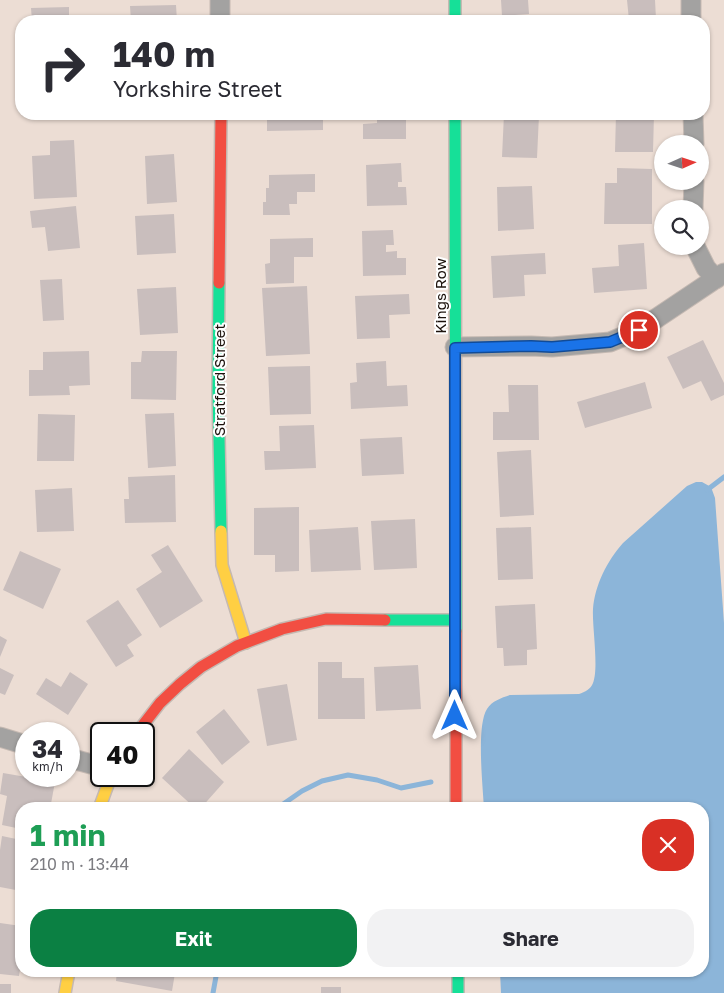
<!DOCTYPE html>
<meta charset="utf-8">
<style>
body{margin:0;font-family:"Golos Text",sans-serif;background:#f2f2f3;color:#2b2b33;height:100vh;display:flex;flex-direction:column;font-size:19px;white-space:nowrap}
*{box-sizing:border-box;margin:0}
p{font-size:16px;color:#7c7c81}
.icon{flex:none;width:28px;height:28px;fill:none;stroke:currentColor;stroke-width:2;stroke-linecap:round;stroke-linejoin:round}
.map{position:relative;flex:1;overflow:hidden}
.sheet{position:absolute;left:15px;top:802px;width:694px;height:175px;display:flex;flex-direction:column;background:#fff;border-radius:20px;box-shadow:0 1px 4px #0004}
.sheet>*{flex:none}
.banner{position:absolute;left:15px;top:15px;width:695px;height:105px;border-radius:20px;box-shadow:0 1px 4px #0004;background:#fff;color:#2b2b33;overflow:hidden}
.needle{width:32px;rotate:87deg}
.tools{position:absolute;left:654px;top:135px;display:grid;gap:10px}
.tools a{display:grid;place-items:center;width:55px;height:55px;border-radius:50%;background:#fff;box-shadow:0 1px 4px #0004;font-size:25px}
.speed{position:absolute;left:15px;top:722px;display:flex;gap:10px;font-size:25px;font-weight:700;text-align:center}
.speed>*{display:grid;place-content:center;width:65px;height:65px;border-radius:50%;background:#fff;box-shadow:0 1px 4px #0004;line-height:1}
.speed small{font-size:12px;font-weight:400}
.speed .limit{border:2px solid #111;border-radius:8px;background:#fff;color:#111}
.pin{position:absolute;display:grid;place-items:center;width:42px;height:42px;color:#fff;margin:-21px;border:2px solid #fff;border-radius:50%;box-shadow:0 1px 5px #0007}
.me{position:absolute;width:55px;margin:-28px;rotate:0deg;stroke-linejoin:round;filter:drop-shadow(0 0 4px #0008)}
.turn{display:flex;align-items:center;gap:18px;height:105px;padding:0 15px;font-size:22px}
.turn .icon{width:65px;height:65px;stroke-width:2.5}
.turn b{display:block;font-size:35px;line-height:42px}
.round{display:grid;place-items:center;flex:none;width:52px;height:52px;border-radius:20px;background:#f2f2f3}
.headline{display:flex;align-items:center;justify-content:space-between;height:85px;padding:0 15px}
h1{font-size:30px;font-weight:700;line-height:38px;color:#1e9e55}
.action{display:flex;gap:10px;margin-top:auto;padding:10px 15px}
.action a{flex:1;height:58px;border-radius:20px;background:#0b8043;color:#fff;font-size:20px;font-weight:700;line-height:58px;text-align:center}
.action a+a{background:#f2f2f3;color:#2b2b33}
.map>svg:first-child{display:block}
.water{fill:#8cb5d9}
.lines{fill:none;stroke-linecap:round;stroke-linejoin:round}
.stream{stroke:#8cb5d9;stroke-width:5}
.building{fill:#c9bebd}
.street-casing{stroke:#c5b9b2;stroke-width:21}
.fast-casing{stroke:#c5b9b2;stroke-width:14}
.slow-casing{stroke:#c5b9b2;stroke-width:14}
.jam-casing{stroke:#c5b9b2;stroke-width:14}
.street{stroke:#a3a2a1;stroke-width:19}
.fast{stroke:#16e098;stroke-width:11}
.slow{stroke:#ffcf43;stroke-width:11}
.jam{stroke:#f24e42;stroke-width:11}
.route-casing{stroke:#114b97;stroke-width:12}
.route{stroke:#1a73e8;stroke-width:9}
.labels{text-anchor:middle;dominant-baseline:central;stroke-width:4;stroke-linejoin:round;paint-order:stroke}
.street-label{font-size:15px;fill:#1c120c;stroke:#fff}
</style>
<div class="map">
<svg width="724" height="993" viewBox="0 0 724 993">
<rect width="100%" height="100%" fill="#ecddd4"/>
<path class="water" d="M 696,482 L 702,482 L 711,487 L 715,498 L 724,623 L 724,993 L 501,993 L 500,971 L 702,971 L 702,809 L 484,809 C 483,787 476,726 487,709 C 492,701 501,698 510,695 L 579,694 C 585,692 591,689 593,683 C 599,668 592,627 593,609 C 595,585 607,561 623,543 L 687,486 Z"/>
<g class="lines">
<path class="stream" d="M 707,490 L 724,477
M 276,809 L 302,791 L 322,781 L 348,775 L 377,780 L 401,788 L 431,782
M 213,993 L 217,971"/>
</g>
<path class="building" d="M 501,0 L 528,0 L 529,14 L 502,16 Z
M 627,0 L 655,0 L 656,19 L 629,20 Z
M 176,5 L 177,21 L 131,21 L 130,6 Z
M 69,7 L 69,21 L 32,21 L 31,8 Z
M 129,114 L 170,114 L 170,115 L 129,117 Z
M 267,114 L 323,114 L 323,130 L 267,131 Z
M 377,114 L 403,114 L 403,119 L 406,120 L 406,139 L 363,139 L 363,124 L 377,123 Z
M 504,114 L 539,115 L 537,158 L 502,157 Z
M 616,114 L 654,114 L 653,152 L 615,152 Z
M 74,140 L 77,197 L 34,199 L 32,156 L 50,155 L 50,141 Z
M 174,154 L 177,202 L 147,204 L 145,156 Z
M 401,163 L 402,182 L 398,182 L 398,187 L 406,187 L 407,205 L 367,206 L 366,165 Z
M 617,168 L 652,169 L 652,224 L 604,224 L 605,183 L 617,183 Z
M 315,174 L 315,192 L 297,192 L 297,204 L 289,204 L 290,215 L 263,215 L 263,202 L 266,202 L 266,188 L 269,188 L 269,175 Z
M 532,186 L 534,229 L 498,231 L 497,187 Z
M 76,206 L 80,248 L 48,251 L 45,227 L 32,228 L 30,211 Z
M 174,214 L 176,253 L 137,255 L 135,216 Z
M 393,230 L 394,245 L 386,245 L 386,252 L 397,251 L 397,258 L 406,258 L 406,275 L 363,276 L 362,231 Z
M 313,238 L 313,257 L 294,257 L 294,283 L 266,284 L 265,264 L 270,263 L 270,239 Z
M 644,243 L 647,289 L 594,293 L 592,268 L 619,266 L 618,245 Z
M 545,253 L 546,274 L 524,275 L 525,296 L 493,298 L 491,256 Z
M 62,279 L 64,320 L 43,321 L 40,280 Z
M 307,286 L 310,354 L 266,356 L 262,288 Z
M 176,287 L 178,333 L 140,335 L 137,289 Z
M 409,294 L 410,314 L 389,315 L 390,338 L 357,339 L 355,296 Z
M 703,340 L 724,383 L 724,395 L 711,401 L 701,381 L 683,389 L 667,357 Z
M 89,351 L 90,385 L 69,386 L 70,395 L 29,396 L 29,370 L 43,370 L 43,352 Z
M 142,351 L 177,351 L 176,400 L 131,399 L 131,362 L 141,362 Z
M 386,361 L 387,386 L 407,385 L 408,406 L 351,409 L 350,383 L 357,382 L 356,363 Z
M 310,366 L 311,414 L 270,415 L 268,367 Z
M 645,382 L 652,408 L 585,428 L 577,402 Z
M 508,385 L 538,385 L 539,440 L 493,440 L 493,412 L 509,412 Z
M 174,413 L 176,466 L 148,468 L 145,414 Z
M 38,414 L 75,415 L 74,461 L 37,461 Z
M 314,425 L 316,468 L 265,470 L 264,451 L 280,451 L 279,426 Z
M 402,437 L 404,474 L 362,476 L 360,439 Z
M 531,450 L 534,515 L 500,517 L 497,452 Z
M 175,475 L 176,522 L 125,523 L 124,499 L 129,499 L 128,477 Z
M 72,488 L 74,531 L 37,532 L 35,490 Z
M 299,507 L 299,571 L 275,572 L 275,555 L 254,555 L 254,508 Z
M 415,519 L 417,568 L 374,570 L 371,521 Z
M 358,527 L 361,570 L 311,572 L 309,530 Z
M 531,527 L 533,579 L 498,580 L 496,528 Z
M 168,545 L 203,601 L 160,628 L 136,589 L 162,572 L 151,555 Z
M 20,551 L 61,569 L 43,609 L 3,590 Z
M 118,600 L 142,635 L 127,645 L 134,656 L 116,667 L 86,621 Z
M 535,604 L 537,649 L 527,650 L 527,665 L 504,666 L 503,648 L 497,648 L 495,606 Z
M 0,636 L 7,640 L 0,657 Z
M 318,662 L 342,662 L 342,678 L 364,678 L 365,719 L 318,719 Z
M 418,665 L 421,709 L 376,711 L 374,667 Z
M 0,668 L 14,675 L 5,695 L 0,693 Z
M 70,672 L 88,684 L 68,715 L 36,694 L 46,678 L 61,687 Z
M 287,684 L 297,740 L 267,746 L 257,689 Z
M 224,709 L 250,742 L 222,765 L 196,732 Z
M 189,749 L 224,782 L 200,809 L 196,809 L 162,778 Z
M 3,773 L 55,782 L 50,809 L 21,809 L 21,829 L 2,825 L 7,796 L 0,794 Z
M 2,836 L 21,840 L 21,891 L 0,887 L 0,850 Z
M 0,923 L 21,926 L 21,962 L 19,976 L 0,974 Z
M 117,971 L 164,971 L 175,973 L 172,991 L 116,981 Z
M 0,984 L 11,984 L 11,993 L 0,993 Z
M 321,987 L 341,987 L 341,993 L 321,993 Z"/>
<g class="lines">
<g class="street-casing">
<path id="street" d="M 220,0 L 220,21
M 691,21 L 691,0
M 693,114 L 694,144
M 693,209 L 694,181
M 695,246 L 706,268 L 716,279
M 455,347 L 531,346 L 552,347 L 610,342 L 639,330 L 724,273
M 0,737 L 26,745
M 69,758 L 91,764 L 101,763"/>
</g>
<g class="fast-casing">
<path id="fast" d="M 455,0 L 455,21
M 455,114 L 456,631
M 219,283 L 218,390 L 221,531
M 385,620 L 455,620
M 458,971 L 458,993"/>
</g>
<g class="slow-casing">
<path id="slow" d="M 221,531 L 222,565 L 246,643
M 99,809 L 111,776
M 65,993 L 69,971"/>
</g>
<g class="jam-casing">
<path id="jam" d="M 219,283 L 221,114
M 456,631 L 456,809
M 136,734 L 160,703 L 180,684 L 201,667 L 237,646 L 282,629 L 326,619 L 385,620"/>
</g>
<use href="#street" class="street"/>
<use href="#fast" class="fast"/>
<use href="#slow" class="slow"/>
<use href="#jam" class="jam"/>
</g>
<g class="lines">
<g class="route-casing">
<path id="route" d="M 455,716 L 455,348 L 531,346 L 552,347 L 610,342 L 639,330"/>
</g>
<use href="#route" class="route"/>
</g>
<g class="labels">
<g class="street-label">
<text transform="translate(440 296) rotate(-90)">Kings Row</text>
<text transform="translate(219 380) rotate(-90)">Stratford Street</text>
</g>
</g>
</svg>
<div class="tools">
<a><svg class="needle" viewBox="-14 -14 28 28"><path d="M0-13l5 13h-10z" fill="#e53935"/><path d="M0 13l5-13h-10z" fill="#7c7c81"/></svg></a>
<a><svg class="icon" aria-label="search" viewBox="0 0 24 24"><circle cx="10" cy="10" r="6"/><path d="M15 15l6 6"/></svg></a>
</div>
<div class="speed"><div>34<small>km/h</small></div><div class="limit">40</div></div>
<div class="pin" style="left:639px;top:330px;background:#d93025"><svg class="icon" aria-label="arrive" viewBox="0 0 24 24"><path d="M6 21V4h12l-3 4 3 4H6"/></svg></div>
<svg class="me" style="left:455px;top:716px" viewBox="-20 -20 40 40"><path d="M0-17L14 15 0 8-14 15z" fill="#1a73e8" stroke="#fff" stroke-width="4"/></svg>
<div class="banner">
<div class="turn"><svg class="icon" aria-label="right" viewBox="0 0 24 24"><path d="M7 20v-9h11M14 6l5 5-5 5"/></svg><div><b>140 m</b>Yorkshire Street</div></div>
</div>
<section class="sheet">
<div class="headline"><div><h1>1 min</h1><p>210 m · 13:44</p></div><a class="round" style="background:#d93025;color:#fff"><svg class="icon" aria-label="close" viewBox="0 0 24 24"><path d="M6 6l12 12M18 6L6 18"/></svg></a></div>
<div class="action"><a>Exit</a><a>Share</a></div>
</section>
</div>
